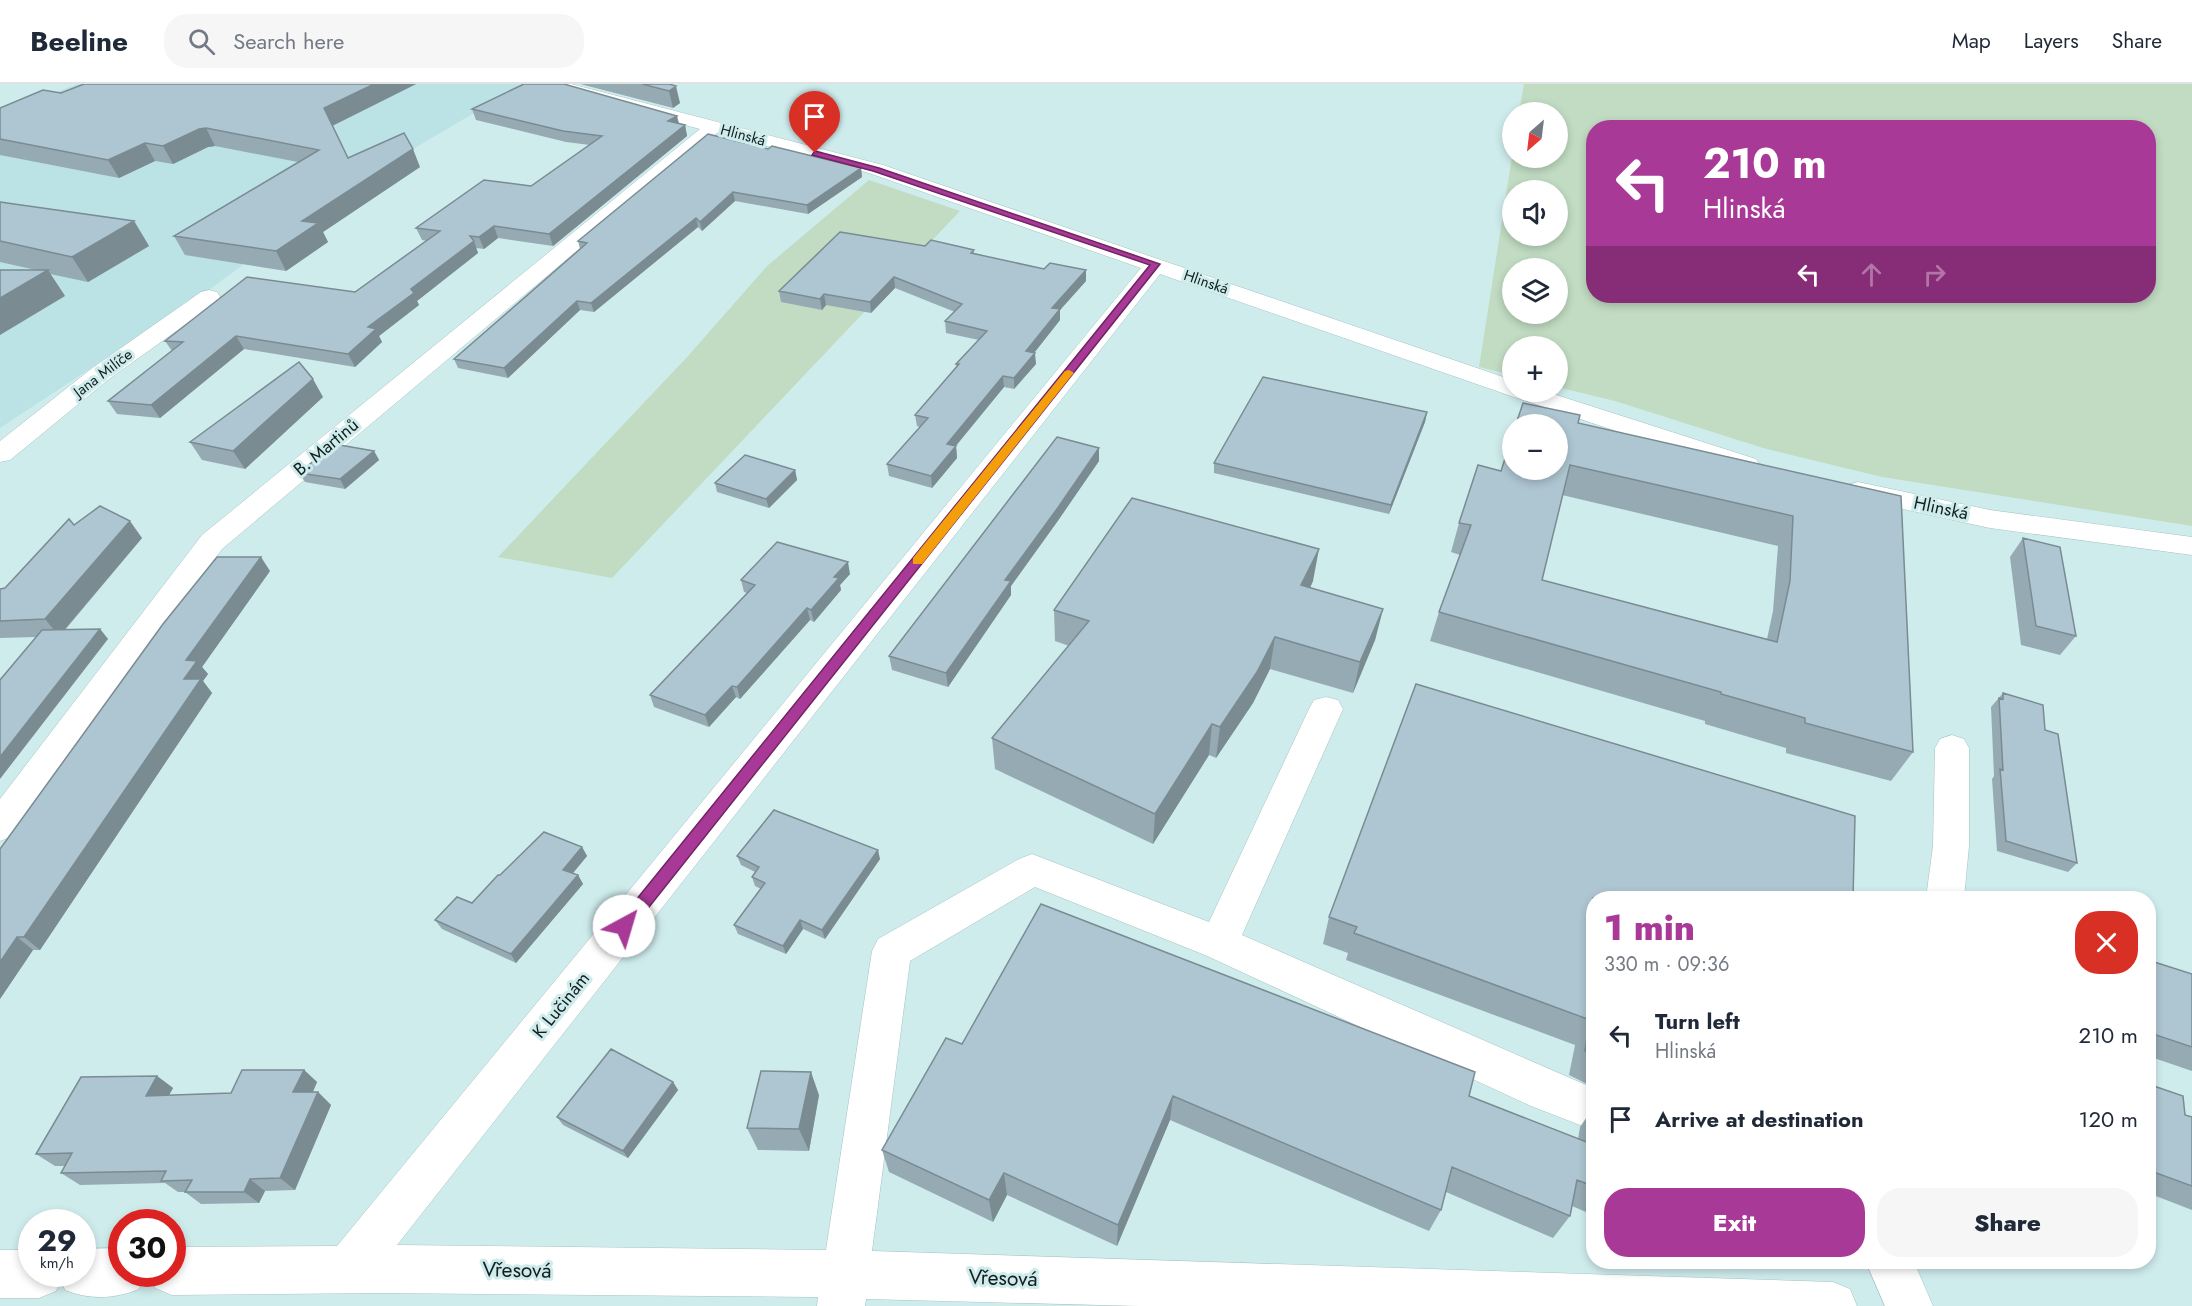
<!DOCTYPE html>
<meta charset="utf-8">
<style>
body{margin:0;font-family:Jost,sans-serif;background:#f6f6f7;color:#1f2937;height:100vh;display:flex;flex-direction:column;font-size:22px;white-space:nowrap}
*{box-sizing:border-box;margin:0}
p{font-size:20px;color:#747a83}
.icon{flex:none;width:33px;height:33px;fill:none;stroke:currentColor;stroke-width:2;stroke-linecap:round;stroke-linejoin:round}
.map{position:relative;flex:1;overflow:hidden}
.panel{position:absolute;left:1586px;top:807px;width:570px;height:378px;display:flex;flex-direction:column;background:#fff;border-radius:24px;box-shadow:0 3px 9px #0003}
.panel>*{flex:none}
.hud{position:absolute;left:1586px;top:36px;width:570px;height:183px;border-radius:24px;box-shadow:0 3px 9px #0003;background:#a93996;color:#fff;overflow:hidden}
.needle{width:39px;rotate:208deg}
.controls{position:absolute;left:1502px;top:18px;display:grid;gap:12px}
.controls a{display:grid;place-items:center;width:66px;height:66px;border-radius:50%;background:#fff;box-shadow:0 3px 9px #0003;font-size:30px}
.speed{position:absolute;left:18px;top:1125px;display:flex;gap:12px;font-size:30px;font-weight:700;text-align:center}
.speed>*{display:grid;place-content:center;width:78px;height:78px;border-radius:50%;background:#fff;box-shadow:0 3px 9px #0003;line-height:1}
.speed small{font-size:15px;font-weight:400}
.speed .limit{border:9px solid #d22;background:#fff;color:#111}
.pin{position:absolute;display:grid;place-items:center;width:51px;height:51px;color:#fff;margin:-62px -26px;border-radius:50% 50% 50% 0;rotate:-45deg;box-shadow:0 0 6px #0007}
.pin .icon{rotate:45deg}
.me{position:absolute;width:66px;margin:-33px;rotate:39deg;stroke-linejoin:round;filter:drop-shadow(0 0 4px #0008)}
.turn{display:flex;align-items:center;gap:21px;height:126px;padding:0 18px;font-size:27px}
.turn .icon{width:78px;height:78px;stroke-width:2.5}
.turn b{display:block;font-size:42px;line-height:51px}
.lanes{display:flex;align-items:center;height:57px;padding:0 18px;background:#0003;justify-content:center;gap:30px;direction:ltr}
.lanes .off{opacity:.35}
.round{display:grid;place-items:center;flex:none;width:63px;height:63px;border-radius:24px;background:#f6f6f7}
.overview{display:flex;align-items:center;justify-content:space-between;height:102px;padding:0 18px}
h1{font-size:36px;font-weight:800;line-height:45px;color:#a93996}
.cta{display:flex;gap:12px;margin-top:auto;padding:12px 18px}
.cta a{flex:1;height:69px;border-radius:24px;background:#a93996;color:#fff;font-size:24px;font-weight:800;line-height:69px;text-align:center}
.cta a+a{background:#f6f6f7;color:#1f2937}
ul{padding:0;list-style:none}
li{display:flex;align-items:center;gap:18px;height:84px;padding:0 18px}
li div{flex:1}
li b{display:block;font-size:22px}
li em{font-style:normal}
header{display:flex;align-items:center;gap:36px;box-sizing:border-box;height:84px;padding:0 30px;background:#fff;border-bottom:2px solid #e0e1e3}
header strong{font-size:28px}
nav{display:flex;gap:33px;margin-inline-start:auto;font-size:21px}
.search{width:420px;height:54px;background:#f6f6f7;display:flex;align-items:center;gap:15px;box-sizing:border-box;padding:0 21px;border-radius:24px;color:#747a83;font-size:22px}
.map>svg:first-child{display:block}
.built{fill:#bbe2e4}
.green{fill:#c1dcc2;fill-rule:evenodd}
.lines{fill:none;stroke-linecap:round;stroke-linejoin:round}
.minor-casing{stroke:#a6c2c3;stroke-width:1}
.minor{fill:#fff;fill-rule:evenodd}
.wall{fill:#96aab4;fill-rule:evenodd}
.shaded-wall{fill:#7a8b92}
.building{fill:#aec6d1;stroke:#7a8b92;stroke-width:1.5;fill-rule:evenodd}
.route{fill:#a93996;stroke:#6e2562;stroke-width:1.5}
.slow{fill:#f59e0b}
.labels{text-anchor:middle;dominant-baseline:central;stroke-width:6;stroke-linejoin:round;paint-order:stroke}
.far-street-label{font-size:15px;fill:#141e1f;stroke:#cfeced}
.street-label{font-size:18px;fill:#141e1f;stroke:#cfeced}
.near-street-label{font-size:21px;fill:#141e1f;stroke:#cfeced}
</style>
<header>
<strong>Beeline</strong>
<div class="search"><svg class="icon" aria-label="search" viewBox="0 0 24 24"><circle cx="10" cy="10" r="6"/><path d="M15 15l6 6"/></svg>Search here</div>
<nav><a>Map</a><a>Layers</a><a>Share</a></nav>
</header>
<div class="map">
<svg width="2192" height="1222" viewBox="0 0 2192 1222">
<rect width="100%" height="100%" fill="#cfeced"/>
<path class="built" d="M 77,0 L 523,0 L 347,104 L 202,211 L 0,344 L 0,30 Z"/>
<path class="green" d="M 1524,0 L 2192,0 L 2192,442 L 1882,393 L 1763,364 L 1615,317 L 1557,303 L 1557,262 L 1512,262 L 1512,291 L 1479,283 L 1512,73 L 1557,74 L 1557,28 L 1519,28 ZM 1593,44 L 2148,44 L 2148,212 L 1593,212 ZM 1512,106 L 1557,106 L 1557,152 L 1512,152 ZM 1512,184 L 1557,184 L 1557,230 L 1512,230 Z
M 869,96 L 960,127 L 612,494 L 498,473 L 688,272 L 767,182 Z"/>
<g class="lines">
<g class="minor-casing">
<path id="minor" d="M 542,0 L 571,0 L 883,81 L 1512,296 L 1512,308 L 1547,308 L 1756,375 L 1760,381 L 1756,387 L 1746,389 L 1736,387 L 1514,313 L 1160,190 L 397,1161 L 826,1166 L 872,867 L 878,855 L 1019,775 L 1032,770 L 1209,838 L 1309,625 L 1314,616 L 1326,613 L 1338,616 L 1343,625 L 1242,851 L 1593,1004 L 1593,1046 L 1531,1022 L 1205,871 L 1035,803 L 910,877 L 872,1167 L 1833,1198 L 1850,1205 L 1857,1222 L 1139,1222 L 866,1215 L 865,1222 L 817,1222 L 818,1213 L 380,1209 L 172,1211 L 155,1204 L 149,1190 L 172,1190 L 172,1163 L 337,1162 L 1141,184 L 869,89 L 717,49 L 222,465 L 13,752 L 0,757 L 0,715 L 202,451 L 700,45 L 545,4 Z
M 209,206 L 217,208 L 220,213 L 217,218 L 109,295 L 10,376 L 0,378 L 0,357 L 91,285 L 201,208 Z
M 1858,398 L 1990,426 L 2192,453 L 2192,471 L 1990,444 L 1848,413 L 1844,407 L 1848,401 Z
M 1952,651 L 1964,655 L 1969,664 L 1969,762 L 1964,814 L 1926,814 L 1933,762 L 1935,664 L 1940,655 Z
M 122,1164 L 122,1190 L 145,1190 L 139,1205 C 115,1215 89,1216 65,1206 L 61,1195 L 56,1207 L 39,1214 L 0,1214 L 0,1166 L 32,1166 L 32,1190 L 82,1190 L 82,1165 Z
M 1866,1178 L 1914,1178 L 1933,1222 L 1885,1222 Z"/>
</g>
<use href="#minor" class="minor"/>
</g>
<path class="wall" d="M 416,0 L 332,42 L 348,74 L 420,83 L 323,148 L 328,158 L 286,187 L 185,171 L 174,152 L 298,78 L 215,62 L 208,63 L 173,80 L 155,77 L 119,94 L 0,71 L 0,24 L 61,9 Z
M 580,0 L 669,0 L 680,19 L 673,24 Z
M 472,25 L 679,40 L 685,41 L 687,52 L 553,162 L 498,154 L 484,165 L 476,164 L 478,169 L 417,217 L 419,221 L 379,252 L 382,258 L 355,283 L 244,265 L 160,334 L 117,330 L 108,317 L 172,267 L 165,257 L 355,208 L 427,157 L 422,156 L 416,144 L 531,102 L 590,61 L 566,58 L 476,36 Z
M 768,65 L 861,84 L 862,93 L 808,130 L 735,117 L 702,147 L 698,143 L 594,228 L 580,226 L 508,294 L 458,284 L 454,275 L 580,165 L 578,157 Z
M 0,118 L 134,137 L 149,162 L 88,198 L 50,190 L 65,212 L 36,186 L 0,178 Z
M 925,162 L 974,166 L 974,169 L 1086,197 L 1060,226 L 1060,236 L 1034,269 L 1036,280 L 1014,305 L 1004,303 L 956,362 L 957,374 L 932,404 L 889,392 L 887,380 L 920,343 L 917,342 L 915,331 L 957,283 L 956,280 L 979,256 L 946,249 L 945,237 L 955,228 L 895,204 L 871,229 L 826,221 L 822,226 L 781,218 L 779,207 Z
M 323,313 L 245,385 L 202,376 L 190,358 Z
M 1427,328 L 1425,338 L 1389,430 L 1214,389 L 1214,379 Z
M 1578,339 L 1901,412 L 1913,668 L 1891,697 L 1786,669 L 1786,664 L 1705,640 L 1705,637 L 1430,557 L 1439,528 L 1460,471 L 1451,468 L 1459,439 L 1501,387 ZM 1562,411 L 1778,462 L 1773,527 L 1767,555 L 1542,496 Z
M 1099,364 L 1099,377 L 1057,438 L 1011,502 L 1011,511 L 948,603 L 892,586 L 889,572 Z
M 374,367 L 379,376 L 345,405 L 305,398 L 299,389 Z
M 795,386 L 797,396 L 769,424 L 717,408 L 715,399 Z
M 74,441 L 142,454 L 65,546 L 100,545 L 108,555 L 36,553 L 0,554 L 0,505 L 5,504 Z
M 2023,454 L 2076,552 L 2060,571 L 2021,561 L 2010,473 Z
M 270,487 L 202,583 L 208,590 L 203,597 L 212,609 L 40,866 L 33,866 L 0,915 L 0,765 Z
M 850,490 L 840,501 L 841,506 L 814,538 L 810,536 L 740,615 L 736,613 L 709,643 L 654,623 L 650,611 L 747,509 L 744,508 L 741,496 Z
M 1313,497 L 1310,504 L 1383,525 L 1375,556 L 1353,609 L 1270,585 L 1253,619 L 1216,674 L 1209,671 L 1153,760 L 995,685 L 992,654 L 1069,562 L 1055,557 L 1054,526 Z
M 2003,609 L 2045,646 L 2077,779 L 2068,788 L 1997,767 L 1992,695 L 1994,692 L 1991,623 Z
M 582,763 L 587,772 L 573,789 L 578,791 L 583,800 L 516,879 L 442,845 L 435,836 L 472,819 L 500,791 Z
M 737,772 L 880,775 L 825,855 L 803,845 L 786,870 L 738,850 L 734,841 L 761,805 L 755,802 L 752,793 L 755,788 L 741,781 Z
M 1593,814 L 1593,1003 L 1569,991 L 1575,961 L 1346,876 L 1348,869 L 1323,860 L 1329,833 Z
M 2148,876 L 2192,890 L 2192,987 L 2148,972 Z
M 962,960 L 1469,1012 L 1578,1055 L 1580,1043 L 1593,1024 L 1593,1131 L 1572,1122 L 1570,1132 L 1553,1154 L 1446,1108 L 1441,1126 L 1429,1147 L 1170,1036 L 1117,1162 L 1007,1111 L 993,1138 L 889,1088 L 882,1066 Z
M 304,986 L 317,998 L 313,1008 L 318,1008 L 331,1021 L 295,1106 L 265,1107 L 259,1119 L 201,1120 L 185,1108 L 178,1108 L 165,1099 L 80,1101 L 61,1089 L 65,1082 L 55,1082 L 36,1070 L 157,992 L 173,1004 L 169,1011 L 231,1009 Z
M 673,998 L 678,1006 L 628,1074 L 563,1041 L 557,1033 Z
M 2148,1000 L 2185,1031 L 2192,1033 L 2192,1126 L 2148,1109 Z
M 819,1011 L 809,1067 L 758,1066 L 747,1044 Z"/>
<path class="shaded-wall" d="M 374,0 L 416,0 L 332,42 L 324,24 Z
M 676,2 L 680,19 L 673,24 L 669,7 Z
M 677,32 L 680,43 L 668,37 Z
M 685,41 L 687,52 L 553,162 L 549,150 Z
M 206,44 L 215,62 L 208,63 L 173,80 L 163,62 L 199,45 Z
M 145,59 L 155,77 L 119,94 L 108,76 Z
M 413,65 L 420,83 L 323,148 L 328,158 L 286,187 L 276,167 L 302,137 Z
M 861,84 L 862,93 L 808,130 L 807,121 Z
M 733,108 L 735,117 L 702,147 L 700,138 Z
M 696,134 L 698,143 L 594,228 L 591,219 Z
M 134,137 L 149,162 L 88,198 L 72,173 Z
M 494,142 L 498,154 L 484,165 L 479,153 Z
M 474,157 L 478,169 L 417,217 L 419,221 L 379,252 L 382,258 L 355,283 L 348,270 L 368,243 L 411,205 Z
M 48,186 L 65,212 L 0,251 L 0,214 Z
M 1086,186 L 1086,197 L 1060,226 L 1060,236 L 1027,278 L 1026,267 L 1052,224 Z
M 894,193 L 895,204 L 871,229 L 870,218 Z
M 824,210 L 826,221 L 822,226 L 820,215 Z
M 577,217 L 580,226 L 508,294 L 504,284 Z
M 236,252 L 244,265 L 160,334 L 151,321 Z
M 1035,269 L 1036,280 L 1014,305 L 1014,294 Z
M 1003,292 L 1004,303 L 948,371 L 947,360 Z
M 313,295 L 323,313 L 245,385 L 233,367 Z
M 1427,328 L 1425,338 L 1389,430 L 1391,421 Z
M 956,362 L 957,374 L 932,404 L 931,392 Z
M 1099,364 L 1099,377 L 1057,438 L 1011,502 L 1011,511 L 948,603 L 946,589 L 1005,496 Z
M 374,367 L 379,376 L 345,405 L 340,395 Z
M 795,386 L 797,396 L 769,424 L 766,415 Z
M 130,437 L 142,454 L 59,552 L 45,535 Z
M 1319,465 L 1313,497 L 1296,533 L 1301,501 Z
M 261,473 L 270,487 L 202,583 L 208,590 L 203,597 L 212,609 L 40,866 L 24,853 L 184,595 L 186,576 Z
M 848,478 L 850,490 L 840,501 L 841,506 L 814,538 L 811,526 L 834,493 Z
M 807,524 L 810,536 L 740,615 L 737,603 Z
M 1383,525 L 1375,556 L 1353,609 L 1360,578 Z
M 100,545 L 108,555 L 0,695 L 0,673 Z
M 1275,553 L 1270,585 L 1253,619 L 1216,674 L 1220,643 Z
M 732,602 L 736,613 L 709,643 L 705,631 Z
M 1212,640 L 1209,671 L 1153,760 L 1155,730 Z
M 582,763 L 587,772 L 568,795 L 563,786 Z
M 878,766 L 880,775 L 825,855 L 822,846 Z
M 578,791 L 583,800 L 516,879 L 511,870 Z
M 800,836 L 803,845 L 786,870 L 783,862 Z
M 17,853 L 33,866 L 0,915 L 0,878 Z
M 304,986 L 317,998 L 307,1021 L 293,1008 Z
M 811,988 L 819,1011 L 809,1067 L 799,1045 Z
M 157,992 L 173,1004 L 162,1024 L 146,1012 Z
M 673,998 L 678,1006 L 628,1074 L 623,1067 Z
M 318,1008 L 331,1021 L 295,1106 L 280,1094 Z
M 1173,1012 L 1170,1036 L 1117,1162 L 1118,1141 Z
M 1004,1089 L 1007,1111 L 993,1138 L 989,1116 Z
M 250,1095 L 265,1107 L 259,1119 L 244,1108 Z"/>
<path class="building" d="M 84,0 L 374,0 L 324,24 L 348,74 L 404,49 L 413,65 L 302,137 L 318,139 L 276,167 L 174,152 L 319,66 L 206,44 L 199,45 L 163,62 L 145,59 L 108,76 L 0,55 L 0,24 L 43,6 L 61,9 Z
M 524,0 L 564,0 L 677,32 L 668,37 L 685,41 L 549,150 L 494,142 L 479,153 L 470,152 L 474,157 L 411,205 L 414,209 L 368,243 L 376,245 L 348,270 L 236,252 L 151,321 L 108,317 L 183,258 L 165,257 L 247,193 L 355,208 L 440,147 L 416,144 L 484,96 L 531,102 L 602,52 L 563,47 L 472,25 Z
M 642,0 L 669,0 L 676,2 L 669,7 Z
M 708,50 L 768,65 L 772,62 L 861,84 L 807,121 L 733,108 L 700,138 L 696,134 L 591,219 L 577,217 L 504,284 L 454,275 L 587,159 L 578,157 Z
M 0,118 L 134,137 L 72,173 L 0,157 Z
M 840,148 L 925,162 L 931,156 L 974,166 L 971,169 L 1044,185 L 1050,179 L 1086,186 L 1052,224 L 1060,225 L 1026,267 L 1035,269 L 1014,294 L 1003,292 L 947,360 L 956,362 L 931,392 L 887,380 L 928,334 L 915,331 L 959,280 L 956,280 L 987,247 L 945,237 L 962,220 L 894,193 L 870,218 L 824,210 L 820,215 L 779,207 Z
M 0,186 L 48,186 L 0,214 Z
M 299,278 L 313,295 L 233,367 L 190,358 Z
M 1263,293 L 1427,328 L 1391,421 L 1214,379 Z
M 1523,319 L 1580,331 L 1578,339 L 1901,412 L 1913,668 L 1805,639 L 1805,634 L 1721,610 L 1721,608 L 1439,528 L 1471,441 L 1459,439 L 1478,381 L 1501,387 L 1512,353 L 1512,386 L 1557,386 L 1557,340 L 1516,340 ZM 1570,381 L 1793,432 L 1790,497 L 1777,558 L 1542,496 Z
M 1057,353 L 1099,364 L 1057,425 L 1005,496 L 1011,497 L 946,589 L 889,572 Z
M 334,360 L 374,367 L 340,395 L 299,389 Z
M 745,371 L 795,386 L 766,415 L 715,399 Z
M 1132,414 L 1319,465 L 1301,501 L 1383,525 L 1360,578 L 1275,553 L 1257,588 L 1220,643 L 1212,640 L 1155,730 L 992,654 L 1089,537 L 1054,526 Z
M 100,422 L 130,437 L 45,535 L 0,537 L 0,505 L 5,504 L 69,435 L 74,441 Z
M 2023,454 L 2060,463 L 2076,552 L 2036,542 Z
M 777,458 L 848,478 L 834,493 L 839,494 L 811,526 L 807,524 L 737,603 L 732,602 L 705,631 L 650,611 L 755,501 L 741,496 Z
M 217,473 L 261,473 L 186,576 L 197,577 L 184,595 L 201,595 L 24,853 L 17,853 L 0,878 L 0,765 L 163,540 Z
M 100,545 L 0,673 L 0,596 L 42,546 Z
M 1416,600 L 1855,732 L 1853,814 L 1593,814 L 1593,970 L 1585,967 L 1590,936 L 1354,849 L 1357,843 L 1329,833 Z
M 2003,609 L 2043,621 L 2045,646 L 2058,650 L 2077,779 L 2006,757 L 2000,685 L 2003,686 L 1999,614 L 2003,615 Z
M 774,726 L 878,766 L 822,846 L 800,836 L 783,862 L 734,841 L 765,799 L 752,793 L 759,783 L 737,772 Z
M 544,748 L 582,763 L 563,786 L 578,791 L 511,870 L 435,836 L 457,813 L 472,819 L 498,791 L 500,791 Z
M 1041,820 L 1475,988 L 1469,1012 L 1589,1059 L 1593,1037 L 1593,1102 L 1577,1096 L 1570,1132 L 1452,1083 L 1441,1126 L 1173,1012 L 1118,1141 L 1004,1089 L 989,1116 L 882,1066 L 946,954 L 962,960 Z
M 2148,876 L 2192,890 L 2192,963 L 2150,949 L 2148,936 Z
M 611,965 L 673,998 L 623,1067 L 557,1033 Z
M 242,986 L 304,986 L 293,1008 L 318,1008 L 280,1094 L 250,1095 L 244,1108 L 185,1108 L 192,1096 L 161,1097 L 166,1087 L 61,1089 L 72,1069 L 36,1070 L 81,993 L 157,992 L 146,1012 L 231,1009 Z
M 761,987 L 811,988 L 799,1045 L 747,1044 Z
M 2148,1000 L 2183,1012 L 2185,1031 L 2192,1033 L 2192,1102 L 2148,1086 Z"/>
<path class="route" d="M 815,67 L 879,84 L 1160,180 L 630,847 L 619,847 L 616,842 L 619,837 L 1150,181 L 873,87 L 812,71 Z"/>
<path class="slow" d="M 1069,286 L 1074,289 L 1072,291 L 922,480 L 913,480 L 913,474 L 1065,287 Z"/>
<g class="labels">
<g class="far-street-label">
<text transform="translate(743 51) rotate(15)">Hlinská</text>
<text transform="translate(1206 198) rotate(19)">Hlinská</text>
<text transform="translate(103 289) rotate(-37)">Jana Milíče</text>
</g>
<g class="street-label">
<text transform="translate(326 363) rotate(-40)">B. Martinů</text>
<text transform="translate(1941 424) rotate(12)">Hlinská</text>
<text transform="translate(561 921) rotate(-51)">K Lučinám</text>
</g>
<g class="near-street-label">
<text transform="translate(517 1186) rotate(1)">Vřesová</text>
<text transform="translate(1003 1194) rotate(2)">Vřesová</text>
</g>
</g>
</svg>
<div class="controls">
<a><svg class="needle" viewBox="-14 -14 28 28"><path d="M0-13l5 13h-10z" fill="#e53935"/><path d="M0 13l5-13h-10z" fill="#747a83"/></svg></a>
<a><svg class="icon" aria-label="sound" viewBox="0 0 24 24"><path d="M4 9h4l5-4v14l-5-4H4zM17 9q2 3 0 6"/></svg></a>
<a><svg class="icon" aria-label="layers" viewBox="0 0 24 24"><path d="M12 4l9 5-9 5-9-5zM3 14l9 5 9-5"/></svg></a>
<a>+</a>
<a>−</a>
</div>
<div class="speed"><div>29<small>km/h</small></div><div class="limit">30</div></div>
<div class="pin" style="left:815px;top:69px;background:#d93025"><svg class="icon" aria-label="arrive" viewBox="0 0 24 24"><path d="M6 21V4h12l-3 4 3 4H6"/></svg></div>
<svg class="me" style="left:624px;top:842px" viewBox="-20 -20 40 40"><circle r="19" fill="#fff"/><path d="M0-13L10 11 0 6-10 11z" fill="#a93996"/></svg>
<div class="hud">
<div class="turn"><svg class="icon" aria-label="left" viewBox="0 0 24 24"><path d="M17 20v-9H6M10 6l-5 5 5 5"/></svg><div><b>210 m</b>Hlinská</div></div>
<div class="lanes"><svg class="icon" aria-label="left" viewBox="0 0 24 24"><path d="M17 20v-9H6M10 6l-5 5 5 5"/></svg><svg class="icon off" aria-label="ahead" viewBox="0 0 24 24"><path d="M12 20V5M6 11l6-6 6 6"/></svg><svg class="icon off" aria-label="right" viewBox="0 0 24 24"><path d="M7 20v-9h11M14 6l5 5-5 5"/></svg></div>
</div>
<section class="panel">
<div class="overview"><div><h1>1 min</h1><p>330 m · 09:36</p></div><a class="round" style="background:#d93025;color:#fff"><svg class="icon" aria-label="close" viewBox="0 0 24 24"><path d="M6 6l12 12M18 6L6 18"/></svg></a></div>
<ul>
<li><svg class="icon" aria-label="left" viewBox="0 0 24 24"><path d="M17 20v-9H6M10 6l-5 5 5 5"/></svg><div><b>Turn left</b><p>Hlinská</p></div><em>210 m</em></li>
<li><svg class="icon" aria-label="arrive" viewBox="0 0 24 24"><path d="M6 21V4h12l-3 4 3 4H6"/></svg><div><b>Arrive at destination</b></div><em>120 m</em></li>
</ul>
<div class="cta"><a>Exit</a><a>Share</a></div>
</section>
</div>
